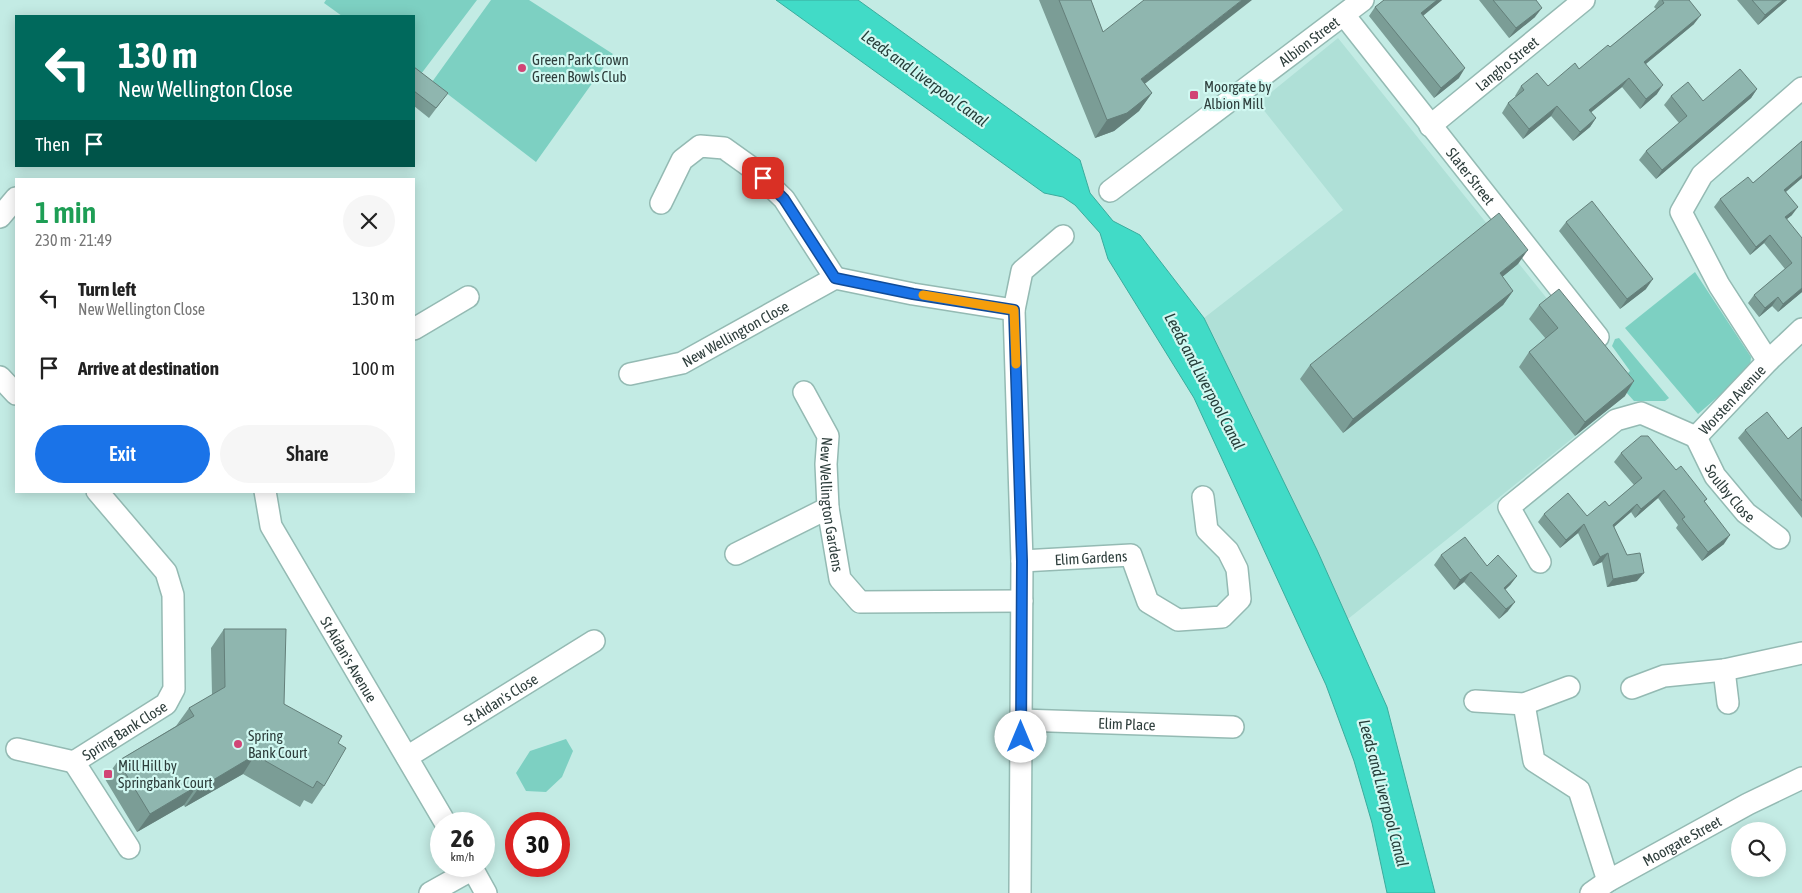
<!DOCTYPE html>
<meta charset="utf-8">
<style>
body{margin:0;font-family:"Asap Condensed",sans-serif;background:#f6f6f6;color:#222;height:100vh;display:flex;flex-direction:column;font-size:19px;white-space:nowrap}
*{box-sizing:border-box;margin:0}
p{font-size:16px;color:#767676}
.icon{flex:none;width:28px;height:28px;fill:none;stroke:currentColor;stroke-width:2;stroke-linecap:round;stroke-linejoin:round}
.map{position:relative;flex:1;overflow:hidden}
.sheet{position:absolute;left:15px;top:178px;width:400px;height:315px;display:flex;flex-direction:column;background:#fff;border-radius:0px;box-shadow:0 2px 12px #0003}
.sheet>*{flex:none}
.top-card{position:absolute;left:15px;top:15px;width:400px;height:152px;border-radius:0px;box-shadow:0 2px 12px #0003;background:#00695c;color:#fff;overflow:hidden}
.fabs{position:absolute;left:1731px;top:822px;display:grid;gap:10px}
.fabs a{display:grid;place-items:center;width:55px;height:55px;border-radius:50%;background:#fff;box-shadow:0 2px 12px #0003;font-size:25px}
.speed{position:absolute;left:430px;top:812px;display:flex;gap:10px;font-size:25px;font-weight:700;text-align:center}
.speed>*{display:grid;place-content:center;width:65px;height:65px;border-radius:50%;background:#fff;box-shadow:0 2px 12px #0003;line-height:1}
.speed small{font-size:12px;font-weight:400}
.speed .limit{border:8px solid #d22;background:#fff;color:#111}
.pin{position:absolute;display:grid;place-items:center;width:42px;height:42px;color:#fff;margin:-21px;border-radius:10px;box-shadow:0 2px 8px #0006}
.me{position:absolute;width:55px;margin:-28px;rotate:0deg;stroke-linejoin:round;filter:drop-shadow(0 0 4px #0008)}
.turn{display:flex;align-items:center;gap:18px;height:105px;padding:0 20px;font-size:22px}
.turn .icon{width:65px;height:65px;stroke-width:2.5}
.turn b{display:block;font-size:35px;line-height:42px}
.then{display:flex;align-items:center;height:48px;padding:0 20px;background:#0003;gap:10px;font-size:19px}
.round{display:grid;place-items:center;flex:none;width:52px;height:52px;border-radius:26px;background:#f6f6f6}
.overview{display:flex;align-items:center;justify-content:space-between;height:85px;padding:0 20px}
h1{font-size:30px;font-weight:600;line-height:38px;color:#1e9e55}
.button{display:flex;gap:10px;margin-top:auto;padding:10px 20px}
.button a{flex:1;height:58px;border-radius:30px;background:#1a73e8;color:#fff;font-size:20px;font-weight:600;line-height:58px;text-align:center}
.button a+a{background:#f6f6f6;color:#222}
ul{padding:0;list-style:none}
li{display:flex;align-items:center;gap:15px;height:70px;padding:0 20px}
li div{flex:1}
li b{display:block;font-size:19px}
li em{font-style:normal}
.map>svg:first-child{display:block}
.built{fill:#afe0d7}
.green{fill:#7dd0c2}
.water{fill:#41dbc7;stroke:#3bac9d}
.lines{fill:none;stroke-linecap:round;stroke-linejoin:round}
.minor-casing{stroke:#94bab3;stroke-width:24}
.minor{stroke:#fff;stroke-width:21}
.wall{fill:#7b9d96}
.shaded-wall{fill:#647f7a}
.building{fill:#8fb6af;stroke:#647f7a}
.route-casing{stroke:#114b97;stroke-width:12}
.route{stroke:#1a73e8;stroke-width:9}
.slow{stroke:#f59e0b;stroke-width:9}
.poi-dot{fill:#d14576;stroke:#d0f8f1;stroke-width:2}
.labels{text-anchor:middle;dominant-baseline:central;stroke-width:4.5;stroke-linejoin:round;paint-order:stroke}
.street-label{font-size:15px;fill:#2e3e3c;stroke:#d0f8f1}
.poi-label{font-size:15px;fill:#2e3e3c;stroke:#d0f8f1;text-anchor:start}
.water-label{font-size:16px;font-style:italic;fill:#253d39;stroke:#d0f8f1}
</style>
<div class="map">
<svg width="1802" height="893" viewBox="0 0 1802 893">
<rect width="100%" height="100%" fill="#c3ebe4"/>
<path class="built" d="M 1338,38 L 1625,396 L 1348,619 L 1204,318 L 1343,210 L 1258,103 Z"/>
<path class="green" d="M 326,0 L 477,0 L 421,74 L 414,68 L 414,16 L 342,16 L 324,3 Z
M 491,0 L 529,0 L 613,54 L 536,162 L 432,82 Z
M 1695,272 L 1751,357 L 1750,369 L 1698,414 L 1625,328 Z
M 1619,338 L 1669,398 L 1665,401 L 1634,401 L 1618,383 L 1630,371 L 1612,346 L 1615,339 Z
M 566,739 L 573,751 L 562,777 L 546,792 L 526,791 L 516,773 L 530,751 Z"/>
<path class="water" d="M 776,0 L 858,0 L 1080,160 L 1090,193 L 1113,221 L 1140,235 L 1204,318 L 1317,550 L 1387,707 L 1435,893 L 1387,893 L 1372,823 L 1354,761 L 1326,685 L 1194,398 L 1108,259 L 1100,233 L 1075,205 L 1063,197 L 1044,193 Z"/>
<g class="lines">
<g class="minor-casing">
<g id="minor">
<path id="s1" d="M 1344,15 L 1598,337"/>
<path id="s2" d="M 1430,126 L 1584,0"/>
<path id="s3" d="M 1110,191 L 1363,0"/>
<path d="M 661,203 L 682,160 L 700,146 L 724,148 L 752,168 L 784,199 L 835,278"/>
<path d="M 0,217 L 16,198"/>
<path d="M 414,329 L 468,297"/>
<path d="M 1768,361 L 1719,285 L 1681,212 L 1702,175 L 1802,88"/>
<path id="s4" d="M 630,374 L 682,363 L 835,278 L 913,294 L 1014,310"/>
<path d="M 0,377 L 16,394"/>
<path id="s5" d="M 804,392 L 828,436 L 826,464 L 828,508 L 840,579 L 860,602 L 1022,601"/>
<path id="s6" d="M 1696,437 L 1768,361 L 1802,329"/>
<path id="s7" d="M 1696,437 L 1715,476 L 1746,513 L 1779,538"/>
<path id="s8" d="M 265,491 L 271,526 L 446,824"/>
<path d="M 736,554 L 828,508"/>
<path id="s9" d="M 1022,561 L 1131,555 L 1148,602 L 1178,620 L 1222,617 L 1240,599 L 1237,569 L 1228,551 L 1207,530 L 1203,497"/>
<path d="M 1540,562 L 1509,507 L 1616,420 L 1641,413 L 1696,437"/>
<path d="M 1724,670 L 1728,703"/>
<path d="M 1632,688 L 1664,676 L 1724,670 L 1802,653"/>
<path d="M 1475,701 L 1524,704 L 1569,687"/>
<path d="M 1524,704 L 1534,761 L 1579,790 L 1608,881"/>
<path id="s10" d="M 1021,720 L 1233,727"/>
<path id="s11" d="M 17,749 L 74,762 L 166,704 L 174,689 L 173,595 L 166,572 L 97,491"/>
<path id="s12" d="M 407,757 L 594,641"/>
<path d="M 74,762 L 129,848"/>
<path d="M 471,866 L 486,893"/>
<path d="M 430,893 L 473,869"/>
<path d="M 1020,893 L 1022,561 L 1014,310 L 1022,271 L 1063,236"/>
<path id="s13" d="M 1591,893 L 1608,881 L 1748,804 L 1802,778"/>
</g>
</g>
<use href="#minor" class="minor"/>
</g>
<path class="wall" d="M 1039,0 L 1091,0 L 1103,32 L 1152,93 L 1139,111 L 1114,131 L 1095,138 Z
M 1384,0 L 1442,0 L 1423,16 L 1459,78 L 1434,98 L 1369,16 L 1375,7 Z
M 1479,0 L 1536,0 L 1535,17 L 1509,38 Z
M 1659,0 L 1689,0 L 1694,24 L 1646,64 L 1657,94 L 1640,109 L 1622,87 L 1591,112 L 1596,118 L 1590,127 L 1573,141 L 1551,116 L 1523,139 L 1502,113 L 1508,103 L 1516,97 L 1515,96 L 1521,86 L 1548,86 L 1579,69 L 1610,47 L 1656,9 L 1654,7 Z
M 1737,0 L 1787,0 L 1758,25 Z
M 414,67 L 441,102 L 429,118 L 414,106 Z
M 1757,89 L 1751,98 L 1656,179 L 1639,160 L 1646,151 L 1679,123 L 1664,105 L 1671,96 L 1703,101 Z
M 1802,141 L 1802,178 L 1786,192 L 1792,215 L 1787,219 L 1802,292 L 1778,312 L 1772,306 L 1759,317 L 1748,303 L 1754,295 L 1785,269 L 1764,243 L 1750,255 L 1714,207 L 1720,199 L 1753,183 Z
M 1566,222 L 1646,289 L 1620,309 L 1559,231 Z
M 1518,264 L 1502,277 L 1513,291 L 1503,305 L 1343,433 L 1300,379 L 1310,365 Z
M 1539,305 L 1625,396 L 1575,436 L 1519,367 L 1529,352 L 1546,339 L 1529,319 Z
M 1802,427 L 1802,518 L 1738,438 L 1745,430 L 1788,439 Z
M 1621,453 L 1676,470 L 1707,499 L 1704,502 L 1724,544 L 1702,561 L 1676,528 L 1678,525 L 1658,498 L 1635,518 L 1631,512 L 1614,527 L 1637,581 L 1607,587 L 1602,562 L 1593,566 L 1578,533 L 1560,548 L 1538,522 L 1544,514 L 1587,516 L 1609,506 L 1634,485 L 1614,462 Z
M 1441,555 L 1487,566 L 1517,576 L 1510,585 L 1505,590 L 1508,611 L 1499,619 L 1464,582 L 1454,590 L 1434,565 Z
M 224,629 L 284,704 L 338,743 L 324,786 L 312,804 L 304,800 L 300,807 L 243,774 L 185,807 L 184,805 L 137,832 L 105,779 L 118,761 L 176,726 L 189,708 L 212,695 L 211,648 Z"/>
<path class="shaded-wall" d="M 1242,0 L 1252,0 L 1128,97 L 1141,79 Z
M 1437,0 L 1442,0 L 1414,23 L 1421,13 Z
M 1783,0 L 1787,0 L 1758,25 L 1765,15 Z
M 1542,8 L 1535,17 L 1509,38 L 1516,28 Z
M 1701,15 L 1694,24 L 1637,71 L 1644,62 Z
M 1465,68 L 1459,78 L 1434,98 L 1441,88 Z
M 1629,78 L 1622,87 L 1583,119 L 1589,110 Z
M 1663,85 L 1657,94 L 1640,109 L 1646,99 Z
M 1757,89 L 1751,98 L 1656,179 L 1662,170 Z
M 1152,93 L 1139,111 L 1114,131 L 1095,138 L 1107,120 Z
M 1557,106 L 1551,116 L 1523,139 L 1529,129 Z
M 1596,118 L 1590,127 L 1573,141 L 1580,132 Z
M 1802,175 L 1802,178 L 1778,198 L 1784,190 Z
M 1798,207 L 1792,215 L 1779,225 L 1785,217 Z
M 1770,235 L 1764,243 L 1750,255 L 1756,247 Z
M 1528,250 L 1518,264 L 1490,287 L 1500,273 Z
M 1653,279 L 1646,289 L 1620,309 L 1627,299 Z
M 1802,288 L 1802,292 L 1778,312 L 1783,304 Z
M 1513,291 L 1503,305 L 1343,433 L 1353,419 Z
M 1778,297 L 1772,306 L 1759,317 L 1765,308 Z
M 1634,381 L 1625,396 L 1575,436 L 1585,422 Z
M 1664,490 L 1658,498 L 1635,518 L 1641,509 Z
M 1637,504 L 1631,512 L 1607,533 L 1613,525 Z
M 1584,524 L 1578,533 L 1560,548 L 1566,540 Z
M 1730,535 L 1724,544 L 1702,561 L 1708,552 Z
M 1608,553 L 1602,562 L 1593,566 L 1600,557 Z
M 1471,572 L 1464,582 L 1454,590 L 1460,580 Z
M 1644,573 L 1637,581 L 1607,587 L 1613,579 Z
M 1517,576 L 1510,585 L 1497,597 L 1504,588 Z
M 1515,602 L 1508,611 L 1499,619 L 1506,609 Z
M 255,755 L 243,774 L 185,807 L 198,789 Z
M 197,786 L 184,805 L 137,832 L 150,814 Z"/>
<path class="building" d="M 1059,0 L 1091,0 L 1103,32 L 1144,0 L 1242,0 L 1141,79 L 1152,93 L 1127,113 L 1107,120 Z
M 1384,0 L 1437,0 L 1421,13 L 1465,68 L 1441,88 L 1375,7 Z
M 1493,0 L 1536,0 L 1542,8 L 1516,28 Z
M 1662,0 L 1689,0 L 1701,15 L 1644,62 L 1663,85 L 1646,99 L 1629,78 L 1589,110 L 1596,118 L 1580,132 L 1557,106 L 1529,129 L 1508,103 L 1524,90 L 1521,86 L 1537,73 L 1548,86 L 1575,63 L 1579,69 L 1608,45 L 1610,47 L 1664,3 Z
M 1752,0 L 1783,0 L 1765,15 Z
M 414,67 L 448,93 L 436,108 L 414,91 Z
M 1740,69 L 1757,89 L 1662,170 L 1646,151 L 1687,116 L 1671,96 L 1688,82 L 1703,101 Z
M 1802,141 L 1802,175 L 1784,190 L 1798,207 L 1785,217 L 1802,238 L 1802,288 L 1783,304 L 1778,297 L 1765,308 L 1754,295 L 1792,263 L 1770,235 L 1756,247 L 1720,199 L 1748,177 L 1753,183 Z
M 1592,201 L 1653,279 L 1627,299 L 1566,222 Z
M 1499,213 L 1528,250 L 1500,273 L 1513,291 L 1353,419 L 1310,365 Z
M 1559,289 L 1634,381 L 1585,422 L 1529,352 L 1558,328 L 1539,305 Z
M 1767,412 L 1788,439 L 1802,427 L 1802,501 L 1745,430 Z
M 1641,436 L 1648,436 L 1676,470 L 1681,466 L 1707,499 L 1704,501 L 1730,535 L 1708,552 L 1682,519 L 1685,517 L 1664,490 L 1641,509 L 1637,504 L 1613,525 L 1627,555 L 1640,553 L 1644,573 L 1613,579 L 1608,553 L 1600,557 L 1584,524 L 1566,540 L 1544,514 L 1568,493 L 1587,516 L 1605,501 L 1609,506 L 1642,478 L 1621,453 Z
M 1465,537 L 1487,566 L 1498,555 L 1517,576 L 1504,588 L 1515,602 L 1506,609 L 1471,572 L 1460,580 L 1441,555 Z
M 224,629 L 286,629 L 284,704 L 342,736 L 338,743 L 346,748 L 324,786 L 317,781 L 313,788 L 255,755 L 198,789 L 197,786 L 150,814 L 118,761 L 194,716 L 189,708 L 225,687 Z"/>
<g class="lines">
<g class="route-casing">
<path id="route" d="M 763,178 L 784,199 L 835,278 L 913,294 L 1014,310 L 1022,561 L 1021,737"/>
</g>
<use href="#route" class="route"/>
<path class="slow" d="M 923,295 L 1014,310 L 1016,364"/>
</g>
<g class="poi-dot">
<circle cx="522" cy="68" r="5"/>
<rect x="1189" y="90" width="10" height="10" rx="2.5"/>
<circle cx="238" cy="744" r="5"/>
<rect x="103" y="769" width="10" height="10" rx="2.5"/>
</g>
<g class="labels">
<g class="street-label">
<text stroke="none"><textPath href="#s3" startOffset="249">Albion Street</textPath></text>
<text stroke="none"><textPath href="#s2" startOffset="99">Langho Street</textPath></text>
<text stroke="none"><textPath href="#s1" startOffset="205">Slater Street</textPath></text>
<text stroke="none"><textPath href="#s4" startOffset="114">New Wellington Close</textPath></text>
<text stroke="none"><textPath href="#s6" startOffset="52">Worsten Avenue</textPath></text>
<text stroke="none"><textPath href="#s7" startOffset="66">Soulby Close</textPath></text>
<text stroke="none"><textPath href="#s5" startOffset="119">New Wellington Gardens</textPath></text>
<text stroke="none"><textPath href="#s9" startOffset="69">Elim Gardens</textPath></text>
<text stroke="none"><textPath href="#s8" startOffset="190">St Aidan's Avenue</textPath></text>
<text stroke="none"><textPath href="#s12" startOffset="110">St Aidan's Close</textPath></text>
<text stroke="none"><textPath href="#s10" startOffset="106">Elim Place</textPath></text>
<text stroke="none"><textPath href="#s11" startOffset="118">Spring Bank Close</textPath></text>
<text stroke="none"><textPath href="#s13" startOffset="105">Moorgate Street</textPath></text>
</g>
<g class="poi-label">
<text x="532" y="59">Green Park Crown<tspan x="532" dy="17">Green Bowls Club</tspan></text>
<text x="1204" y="86">Moorgate by<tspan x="1204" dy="17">Albion Mill</tspan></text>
<text x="248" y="735">Spring<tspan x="248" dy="17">Bank Court</tspan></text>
<text x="118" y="765">Mill Hill by<tspan x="118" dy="17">Springbank Court</tspan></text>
</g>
<g class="water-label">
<text transform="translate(925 78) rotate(36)">Leeds and Liverpool Canal</text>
<text transform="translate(1205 381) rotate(62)">Leeds and Liverpool Canal</text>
<text transform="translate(1384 793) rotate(75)">Leeds and Liverpool Canal</text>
</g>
</g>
</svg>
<div class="fabs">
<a><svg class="icon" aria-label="search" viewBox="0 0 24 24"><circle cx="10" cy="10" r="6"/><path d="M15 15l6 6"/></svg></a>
</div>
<div class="speed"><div>26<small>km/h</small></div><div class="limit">30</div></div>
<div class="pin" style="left:763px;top:178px;background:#d93025"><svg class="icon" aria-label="arrive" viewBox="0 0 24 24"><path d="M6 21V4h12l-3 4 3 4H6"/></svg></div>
<svg class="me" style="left:1021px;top:737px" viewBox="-20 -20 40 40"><circle r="19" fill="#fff"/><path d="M0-13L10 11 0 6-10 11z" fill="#1a73e8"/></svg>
<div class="top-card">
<div class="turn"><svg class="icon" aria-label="left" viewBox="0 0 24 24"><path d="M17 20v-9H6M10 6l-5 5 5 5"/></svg><div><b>130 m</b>New Wellington Close</div></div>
<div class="then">Then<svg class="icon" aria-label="arrive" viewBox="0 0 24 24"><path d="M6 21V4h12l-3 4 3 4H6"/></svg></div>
</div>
<section class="sheet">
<div class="overview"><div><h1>1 min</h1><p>230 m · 21:49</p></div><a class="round"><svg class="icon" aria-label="close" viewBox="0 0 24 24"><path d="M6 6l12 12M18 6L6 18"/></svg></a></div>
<ul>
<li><svg class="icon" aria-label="left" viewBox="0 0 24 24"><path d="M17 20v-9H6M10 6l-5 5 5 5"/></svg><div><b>Turn left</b><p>New Wellington Close</p></div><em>130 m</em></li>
<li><svg class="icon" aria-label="arrive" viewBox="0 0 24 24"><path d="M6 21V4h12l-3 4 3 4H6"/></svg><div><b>Arrive at destination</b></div><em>100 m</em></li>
</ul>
<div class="button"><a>Exit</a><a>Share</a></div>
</section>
</div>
